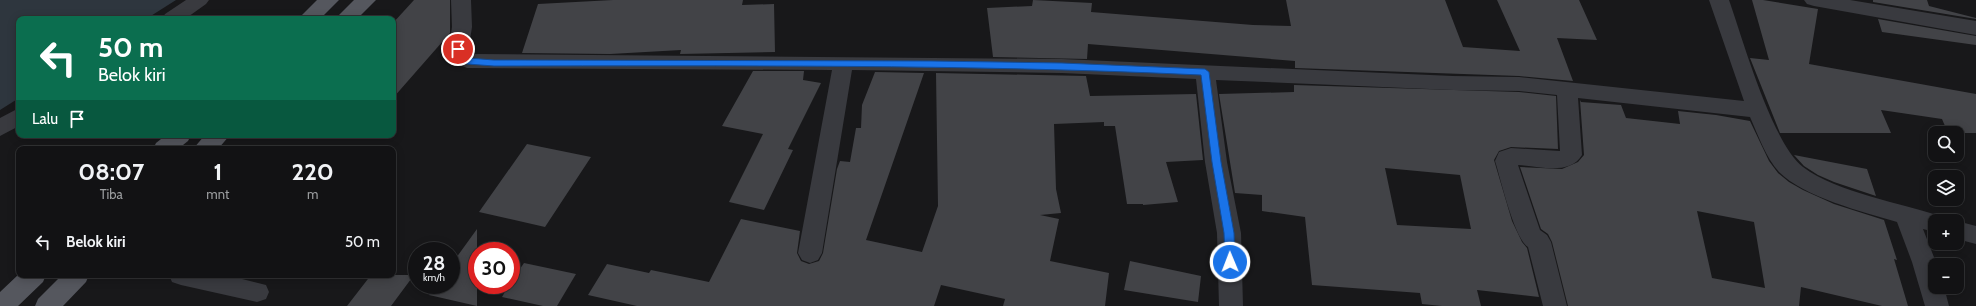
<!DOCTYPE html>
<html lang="id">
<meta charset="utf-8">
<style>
body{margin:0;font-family:Cabin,sans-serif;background:#1b1b1d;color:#f1f3f6;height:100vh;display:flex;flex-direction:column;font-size:15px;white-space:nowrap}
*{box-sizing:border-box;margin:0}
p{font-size:13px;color:#9c9ea0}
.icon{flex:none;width:22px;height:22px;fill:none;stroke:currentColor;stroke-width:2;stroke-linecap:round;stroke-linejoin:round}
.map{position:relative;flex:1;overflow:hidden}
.sheet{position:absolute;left:16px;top:146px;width:380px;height:132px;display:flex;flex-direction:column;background:#121214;border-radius:8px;box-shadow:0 2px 10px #0003,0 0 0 1px #313234}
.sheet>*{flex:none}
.top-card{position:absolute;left:16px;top:16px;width:380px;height:122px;border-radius:8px;box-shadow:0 2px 10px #0003,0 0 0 1px #313234;background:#0b6e4f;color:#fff;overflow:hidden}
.tools{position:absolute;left:1928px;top:126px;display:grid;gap:8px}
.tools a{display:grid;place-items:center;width:36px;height:36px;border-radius:8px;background:#121214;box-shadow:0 2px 10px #0003,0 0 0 1px #313234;font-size:20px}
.speed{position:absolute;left:408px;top:242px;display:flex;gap:8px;font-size:20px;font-weight:700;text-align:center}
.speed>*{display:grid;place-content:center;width:52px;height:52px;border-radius:50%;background:#121214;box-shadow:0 2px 10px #0003,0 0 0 1px #313234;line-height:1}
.speed small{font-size:10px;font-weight:400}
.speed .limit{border:6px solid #d22;background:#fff;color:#111}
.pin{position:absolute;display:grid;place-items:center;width:34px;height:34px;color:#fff;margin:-17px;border:2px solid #fff;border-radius:50%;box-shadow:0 1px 4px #0007}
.me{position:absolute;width:44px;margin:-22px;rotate:359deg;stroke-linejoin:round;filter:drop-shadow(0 0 3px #0008)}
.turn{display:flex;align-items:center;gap:14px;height:84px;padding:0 16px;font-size:18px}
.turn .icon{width:52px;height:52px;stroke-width:2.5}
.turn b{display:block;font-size:28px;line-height:34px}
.then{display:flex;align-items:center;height:38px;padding:0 16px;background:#0003;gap:8px;font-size:15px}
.eta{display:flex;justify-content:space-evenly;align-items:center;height:68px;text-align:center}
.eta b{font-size:24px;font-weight:700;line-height:28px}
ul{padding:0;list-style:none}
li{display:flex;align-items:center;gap:12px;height:56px;padding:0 16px}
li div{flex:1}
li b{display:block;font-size:15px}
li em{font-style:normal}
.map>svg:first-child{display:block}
.water{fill:#2e363e}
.building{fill:#424347;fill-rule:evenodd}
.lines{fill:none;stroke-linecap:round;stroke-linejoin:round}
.minor{fill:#393a3f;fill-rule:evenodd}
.major{fill:#55575e;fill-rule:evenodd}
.route{fill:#1a73e8;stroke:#114b97}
</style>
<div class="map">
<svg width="1976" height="306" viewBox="0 0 1976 306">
<rect width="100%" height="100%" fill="#18181a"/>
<path class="water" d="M 0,0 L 176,0 L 146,19 L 19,19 L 19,98 L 0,110 Z"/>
<path class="building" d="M 414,0 L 450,0 L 450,33 L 393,98 L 393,23 Z
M 613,0 L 743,0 L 742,5 L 774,4 L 775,52 L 680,54 L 681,50 L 610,54 L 522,53 L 538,4 Z
M 1033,0 L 1092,3 L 1091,12 L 1253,25 L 1291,26 L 1286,0 L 1445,0 L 1463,47 L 1520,51 L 1497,0 L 1579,0 L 1597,40 L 1557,38 L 1573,81 L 1519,76 L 1295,68 L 1295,61 L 1088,44 L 1087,59 L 993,57 L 987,8 L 1032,6 Z
M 1752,0 L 1763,0 L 1818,9 L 1809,64 L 1976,94 L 1976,133 L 1948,133 L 1942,119 L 1881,110 L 1891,133 L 1780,133 L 1750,58 L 1769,60 Z
M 1873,0 L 1927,0 L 1929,6 L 1976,18 L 1976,19 L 1873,2 Z
M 1878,19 L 1976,36 L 1976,45 L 1882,32 Z
M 753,71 L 804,71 L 803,80 L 821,83 L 788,149 L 793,150 L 764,210 L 729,202 L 763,134 L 722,126 Z
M 875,72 L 924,73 L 866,240 L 922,252 L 938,206 L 936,73 L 1086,76 L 1090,96 L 1196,94 L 1203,160 L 1166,162 L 1178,202 L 1143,205 L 1143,204 L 1127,204 L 1115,126 L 1104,126 L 1104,122 L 1054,124 L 1056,189 L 1061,213 L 1040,215 L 1059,219 L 1050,261 L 1109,273 L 1105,306 L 1003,306 L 1005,299 L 941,285 L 934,306 L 637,306 L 588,295 L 607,264 L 649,273 L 651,270 L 709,282 L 741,219 L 800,231 L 797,253 L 801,261 L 809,264 L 819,261 L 823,253 L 837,169 L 840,161 L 850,162 L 856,128 L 861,128 L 862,105 Z
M 1294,85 L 1519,92 L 1556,96 L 1558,149 L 1511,147 L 1499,151 L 1494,160 L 1512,221 L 1522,242 L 1527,248 L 1539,297 L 1477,290 L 1481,306 L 1442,306 L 1422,304 L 1420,293 L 1312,285 L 1305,217 L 1262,211 L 1262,195 L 1235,193 L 1219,94 L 1294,92 ZM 1385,168 L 1460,175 L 1471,229 L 1397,225 Z
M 1580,100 L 1581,102 L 1621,105 L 1626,118 L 1680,124 L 1678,111 L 1716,115 L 1750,121 L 1769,161 L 1778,173 L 1789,182 L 1803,190 L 1834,204 L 1884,220 L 1897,260 L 1894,259 L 1908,306 L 1882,306 L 1801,287 L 1799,306 L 1568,306 L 1552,242 L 1548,234 L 1541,229 L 1520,167 L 1562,169 L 1578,162 L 1584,155 ZM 1697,211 L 1754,222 L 1765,288 L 1712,278 Z
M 527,144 L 591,157 L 545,227 L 479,212 Z
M 1794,155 L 1867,169 L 1876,196 L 1834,182 L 1818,175 L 1804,166 Z
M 477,229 L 477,306 L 429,295 L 437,285 L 451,285 L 451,265 Z
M 1130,261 L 1201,276 L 1198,302 L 1124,290 Z
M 524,263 L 576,274 L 557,306 L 543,306 L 502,297 L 509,285 L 511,285 L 511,282 Z
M 371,275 L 414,275 L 391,306 L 347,306 Z"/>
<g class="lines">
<path class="minor" d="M 186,0 L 209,0 L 206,4 L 185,19 L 162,19 L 165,14 Z
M 451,0 L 471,0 L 472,27 L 468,53 L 471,54 L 1062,59 L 1453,76 L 1519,77 L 1744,101 L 1709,0 L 1729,0 C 1743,40 1772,143 1803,167 C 1837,193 1903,203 1943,217 L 1946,221 L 1935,221 L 1935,232 L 1923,229 L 1937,265 L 1935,265 L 1935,287 L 1944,287 L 1949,306 L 1925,306 L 1912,262 L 1897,222 C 1863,212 1804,197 1779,172 C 1766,158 1758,135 1750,117 L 1578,98 L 1582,155 C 1570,176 1538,166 1518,165 L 1540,230 L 1547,235 L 1551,242 L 1567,306 L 1543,306 L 1528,247 C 1514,238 1501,180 1495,161 L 1499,152 L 1511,148 L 1560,151 L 1557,95 L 1519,91 L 1453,90 L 1216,80 L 1227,162 L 1241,233 L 1243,306 L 1219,306 L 1217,233 L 1205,162 L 1196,79 L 1062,73 L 852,70 L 822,253 L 818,260 L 810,263 L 802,260 L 798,253 L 832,70 L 467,68 L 451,61 L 448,56 L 452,27 Z
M 1804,0 L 1850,0 L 1976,21 L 1976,35 L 1814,6 L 1807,4 Z
M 19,108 L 19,126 L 0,136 L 0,118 Z
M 1956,221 L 1957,221 L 1976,226 L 1976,244 L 1957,239 Z
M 169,275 L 226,275 L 266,285 L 269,292 L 266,299 L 257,302 L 181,285 L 172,282 Z"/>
<path class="major" d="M 317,0 L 339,0 L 320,19 L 298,19 Z
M 354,0 L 376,0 L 357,19 L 335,19 Z
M 166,135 L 191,135 L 188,141 L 178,149 L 153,149 L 156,143 Z
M 205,135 L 230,135 L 218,149 L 193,149 Z
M 19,274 L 46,275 L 43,282 L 18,306 L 0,306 L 0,292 Z
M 62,275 L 89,275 L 86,282 L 63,306 L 35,306 L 38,299 Z"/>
</g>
<path class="route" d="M 458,46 L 462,49 L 462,55 L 468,58 L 494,60 L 932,61 L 1062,63 L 1205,69 L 1209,72 L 1221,162 L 1234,233 L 1235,262 L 1230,266 L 1225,262 L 1224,233 L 1212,162 L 1201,75 C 965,64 730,66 494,66 L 467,64 L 454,56 L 453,49 Z"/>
</svg>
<div class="tools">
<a><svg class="icon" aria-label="search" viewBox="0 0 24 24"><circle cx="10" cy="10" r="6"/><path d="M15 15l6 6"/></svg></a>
<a><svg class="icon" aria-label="layers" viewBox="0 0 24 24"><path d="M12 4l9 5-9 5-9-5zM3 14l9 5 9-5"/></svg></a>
<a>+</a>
<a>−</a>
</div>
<div class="speed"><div>28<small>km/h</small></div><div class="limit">30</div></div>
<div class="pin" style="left:458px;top:49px;background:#d93025"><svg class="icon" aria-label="arrive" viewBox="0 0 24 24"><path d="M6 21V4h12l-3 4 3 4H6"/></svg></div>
<svg class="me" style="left:1230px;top:262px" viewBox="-20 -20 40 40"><circle r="17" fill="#1a73e8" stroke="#fff" stroke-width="3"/><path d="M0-11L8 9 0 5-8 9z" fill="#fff"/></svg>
<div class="top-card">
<div class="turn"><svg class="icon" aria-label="left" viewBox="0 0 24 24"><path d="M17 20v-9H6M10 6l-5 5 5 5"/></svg><div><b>50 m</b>Belok kiri</div></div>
<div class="then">Lalu<svg class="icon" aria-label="arrive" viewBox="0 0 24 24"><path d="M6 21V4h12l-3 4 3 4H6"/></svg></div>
</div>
<section class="sheet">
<div class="eta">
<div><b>08:07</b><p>Tiba</p></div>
<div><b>1</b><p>mnt</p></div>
<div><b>220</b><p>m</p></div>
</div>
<ul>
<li><svg class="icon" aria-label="left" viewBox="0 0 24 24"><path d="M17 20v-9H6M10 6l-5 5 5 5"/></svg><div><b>Belok kiri</b></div><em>50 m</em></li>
</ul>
</section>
</div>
